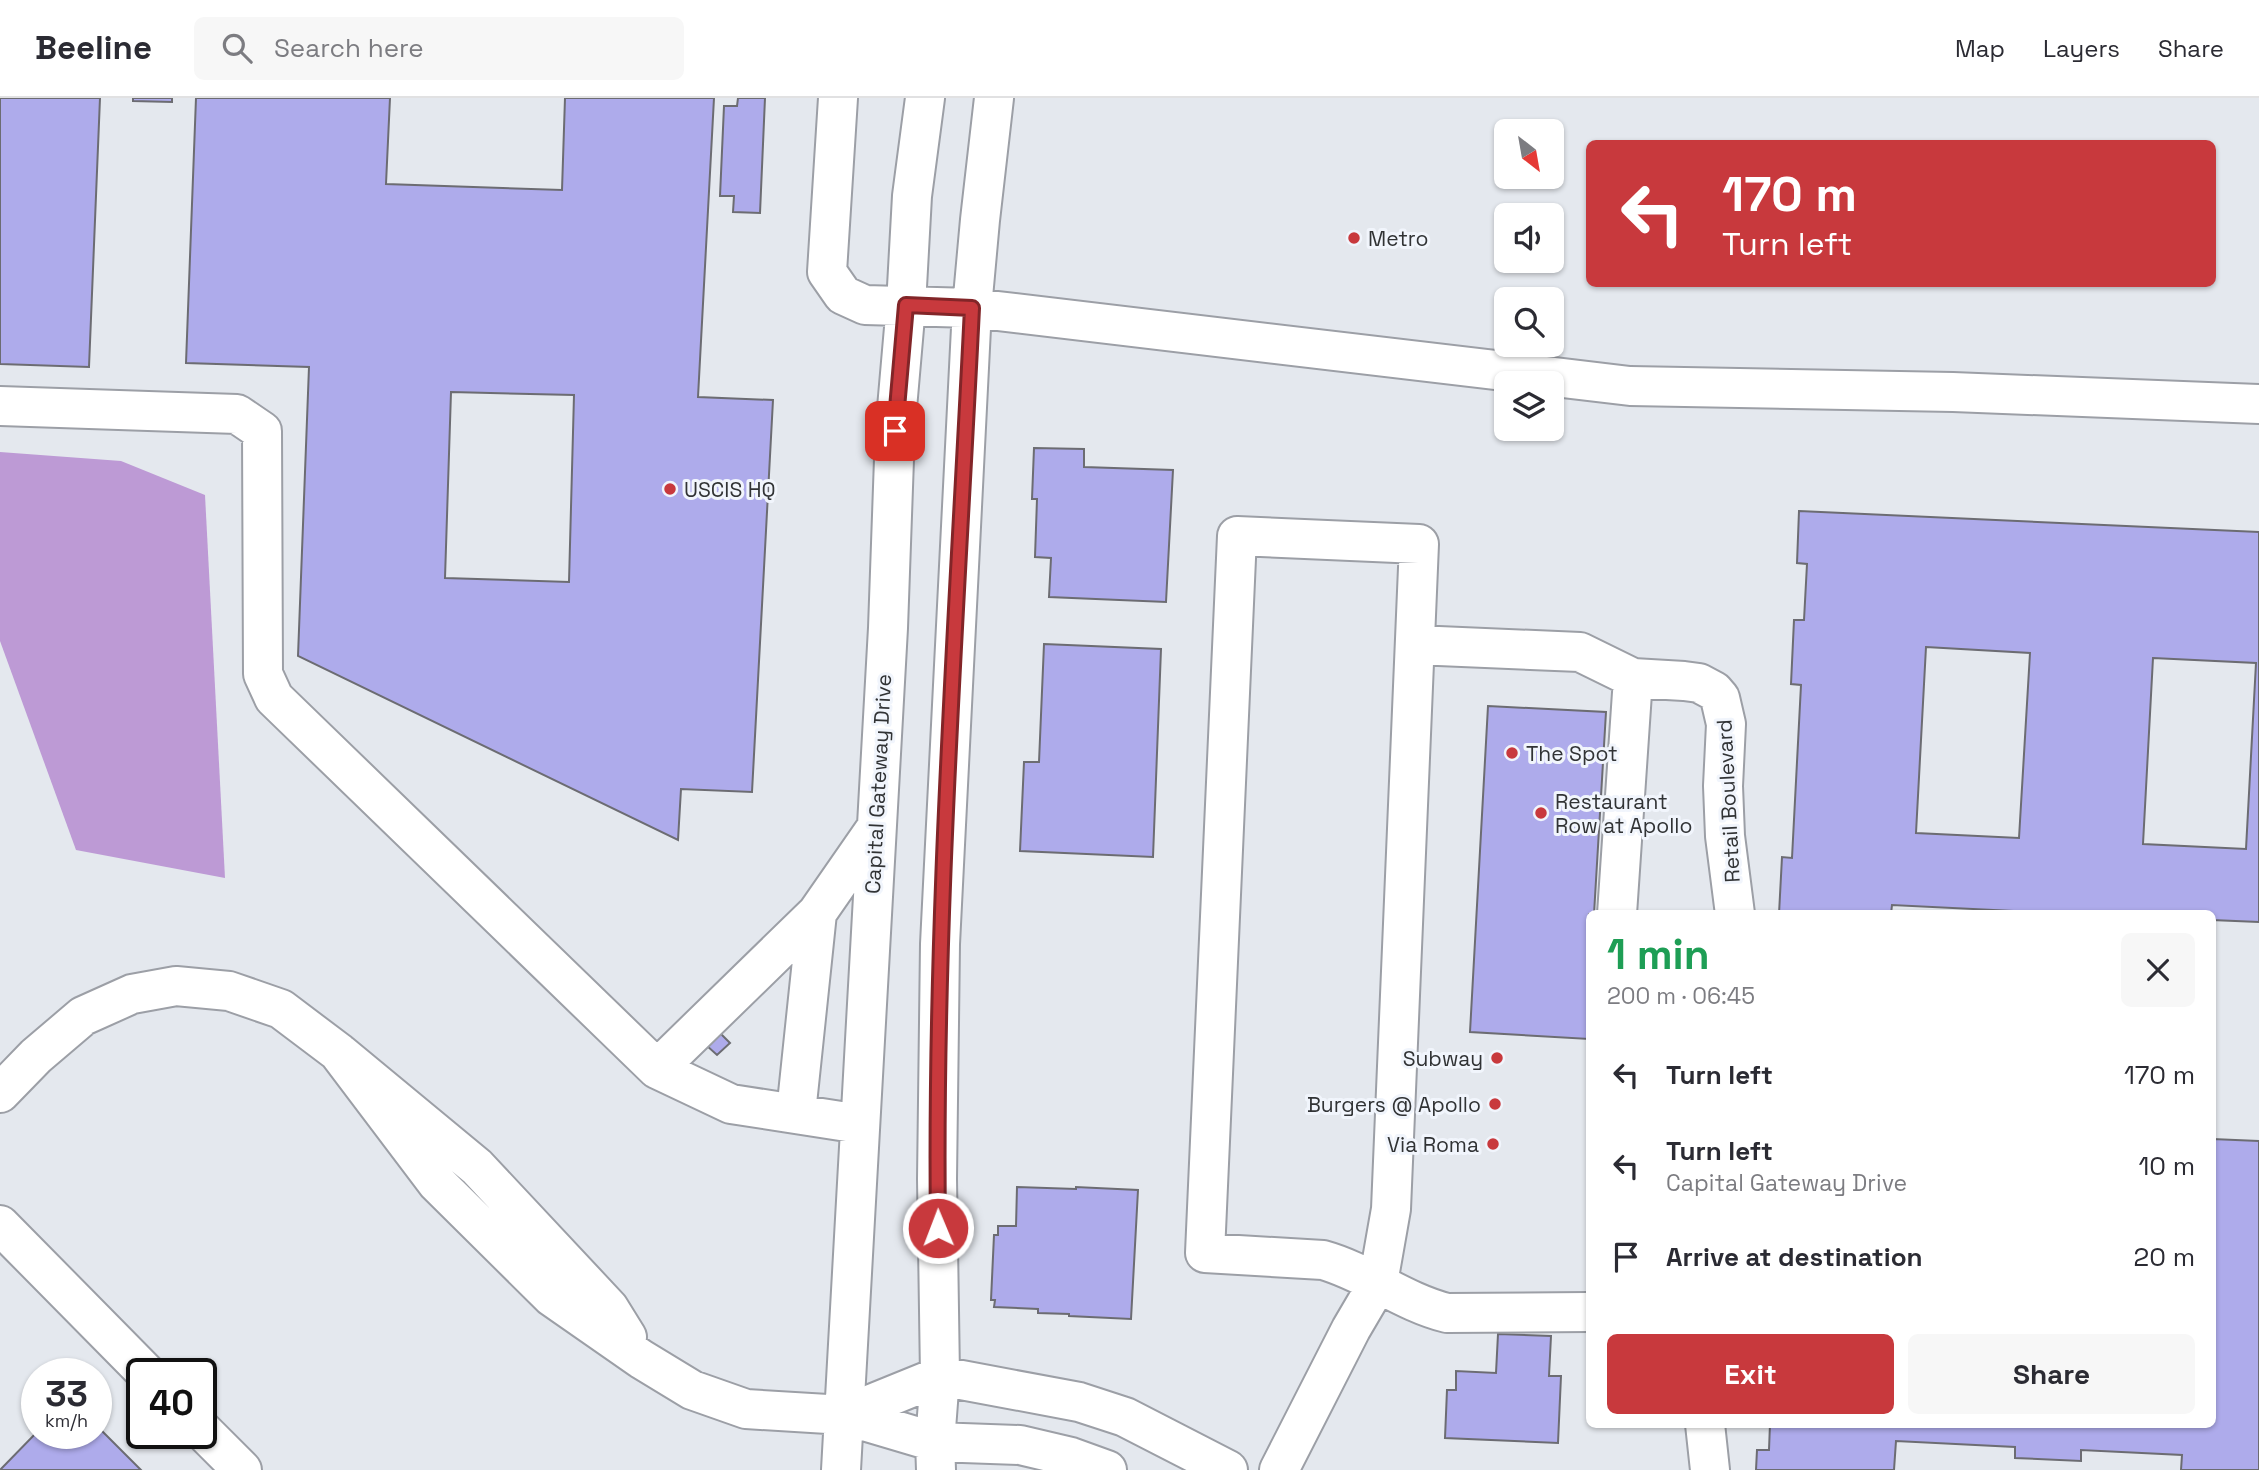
<!DOCTYPE html>
<meta charset="utf-8">
<style>
body{margin:0;font-family:"Space Grotesk",sans-serif;background:#f7f7f7;color:#2b2b33;height:100vh;display:flex;flex-direction:column;font-size:26px;white-space:nowrap}
*{box-sizing:border-box;margin:0}
p{font-size:23px;color:#7c7c81}
.icon{flex:none;width:38px;height:38px;fill:none;stroke:currentColor;stroke-width:2;stroke-linecap:round;stroke-linejoin:round}
.map{position:relative;flex:1;overflow:hidden}
.details{position:absolute;left:1586px;top:812px;width:630px;height:518px;display:flex;flex-direction:column;background:#fff;border-radius:10px;box-shadow:0 2px 5px #0004}
.details>*{flex:none}
.banner{position:absolute;left:1586px;top:42px;width:630px;height:147px;border-radius:10px;box-shadow:0 2px 5px #0004;background:#c8393d;color:#fff;overflow:hidden}
.needle{width:46px;rotate:149deg}
.fabs{position:absolute;left:1494px;top:21px;display:grid;gap:14px}
.fabs a{display:grid;place-items:center;width:70px;height:70px;border-radius:10px;background:#fff;box-shadow:0 2px 5px #0004;font-size:35px}
.speed{position:absolute;left:21px;top:1260px;display:flex;gap:14px;font-size:35px;font-weight:700;text-align:center}
.speed>*{display:grid;place-content:center;width:91px;height:91px;border-radius:50%;background:#fff;box-shadow:0 2px 5px #0004;line-height:1}
.speed small{font-size:18px;font-weight:400}
.speed .limit{border:4px solid #111;border-radius:10px;background:#fff;color:#111}
.pin{position:absolute;display:grid;place-items:center;width:60px;height:60px;color:#fff;margin:-30px;border-radius:14px;box-shadow:0 4px 10px #0006}
.me{position:absolute;width:77px;margin:-38px;rotate:359deg;stroke-linejoin:round;filter:drop-shadow(0 0 5px #0008)}
.turn{display:flex;align-items:center;gap:24px;height:147px;padding:0 21px;font-size:32px}
.turn .icon{width:91px;height:91px;stroke-width:2.5}
.turn b{display:block;font-size:49px;line-height:60px}
.round{display:grid;place-items:center;flex:none;width:74px;height:74px;border-radius:10px;background:#f7f7f7}
.overview{display:flex;align-items:center;justify-content:space-between;height:119px;padding:0 21px}
h1{font-size:42px;font-weight:700;line-height:52px;color:#1e9e55}
.action{display:flex;gap:14px;margin-top:auto;padding:14px 21px}
.action a{flex:1;height:80px;border-radius:10px;background:#c8393d;color:#fff;font-size:28px;font-weight:700;line-height:80px;text-align:center}
.action a+a{background:#f7f7f7;color:#2b2b33}
ul{padding:0;list-style:none}
li{display:flex;align-items:center;gap:21px;height:91px;padding:0 21px}
li div{flex:1}
li b{display:block;font-size:26px}
li em{font-style:normal}
header{display:flex;align-items:center;gap:42px;box-sizing:border-box;height:98px;padding:0 35px;background:#fff;border-bottom:2px solid #e1e1e2}
header strong{font-size:33px}
nav{display:flex;gap:38px;margin-inline-start:auto;font-size:24px}
.search{width:490px;height:63px;background:#f7f7f7;display:flex;align-items:center;gap:18px;box-sizing:border-box;padding:0 24px;border-radius:10px;color:#7c7c81;font-size:26px}
.map>svg:first-child{display:block}
.forest{fill:#bd9ad5}
.building{fill:#aeabeb;stroke:#6c6c72;stroke-width:2;fill-rule:evenodd}
.lines{fill:none;stroke-linecap:round;stroke-linejoin:round}
.minor-casing{stroke:#9c9fa6;stroke-width:42}
.minor{stroke:#fff;stroke-width:38}
.route-casing{stroke:#822528;stroke-width:18}
.route{stroke:#c8393d;stroke-width:12}
.poi-dot{fill:#c8393d;stroke:#f1f5fc;stroke-width:2.5}
.labels{text-anchor:middle;dominant-baseline:central;stroke-width:6;stroke-linejoin:round;paint-order:stroke}
.poi-label{font-size:21px;fill:#313335;stroke:#f1f5fc;text-anchor:start}
.street-label{font-size:21px;fill:#313335;stroke:#f1f5fc}
</style>
<header>
<strong>Beeline</strong>
<div class="search"><svg class="icon" aria-label="search" viewBox="0 0 24 24"><circle cx="10" cy="10" r="6"/><path d="M15 15l6 6"/></svg>Search here</div>
<nav><a>Map</a><a>Layers</a><a>Share</a></nav>
</header>
<div class="map">
<svg width="2259" height="1372" viewBox="0 0 2259 1372">
<rect width="100%" height="100%" fill="#e4e8ee"/>
<path class="forest" d="M 0,354 L 121,363 L 205,397 L 225,780 L 76,752 L 0,543 Z"/>
<path class="building" d="M 0,0 L 100,0 L 89,269 L 0,266 Z
M 133,0 L 172,0 L 172,4 L 133,3 Z
M 196,0 L 390,0 L 386,86 L 562,92 L 565,0 L 714,0 L 698,299 L 773,302 L 752,694 L 681,691 L 678,742 L 298,558 L 309,269 L 186,265 ZM 451,294 L 574,297 L 569,484 L 445,480 Z
M 738,0 L 765,0 L 760,115 L 733,114 L 734,98 L 720,98 L 724,8 L 737,8 Z
M 1034,350 L 1084,351 L 1084,369 L 1173,372 L 1166,504 L 1049,499 L 1051,460 L 1035,459 L 1037,401 L 1032,401 Z
M 1799,413 L 2259,434 L 2259,824 L 2212,822 L 2212,816 L 2076,816 L 1892,807 L 1891,816 L 1779,816 L 1782,759 L 1792,760 L 1801,587 L 1791,586 L 1794,522 L 1804,522 L 1807,466 L 1797,465 ZM 1926,549 L 2030,555 L 2019,740 L 1916,735 ZM 2153,560 L 2256,565 L 2246,751 L 2143,746 Z
M 1044,546 L 1161,551 L 1153,759 L 1020,753 L 1024,664 L 1039,664 Z
M 1488,608 L 1606,614 L 1594,816 L 1589,816 L 1589,941 L 1470,934 Z
M 719,934 L 730,945 L 717,957 L 706,947 Z
M 2212,1041 L 2259,1043 L 2259,1372 L 2181,1372 L 2182,1357 L 2081,1352 L 2081,1363 L 2015,1360 L 2015,1349 L 1896,1343 L 1894,1372 L 1756,1372 L 1757,1352 L 1769,1352 L 1770,1326 L 2212,1326 Z
M 1017,1089 L 1076,1091 L 1076,1089 L 1138,1092 L 1131,1221 L 1069,1218 L 1069,1216 L 1038,1215 L 1038,1211 L 994,1209 L 995,1202 L 991,1202 L 994,1137 L 998,1137 L 998,1128 L 1016,1128 Z
M 1498,1236 L 1551,1238 L 1549,1278 L 1561,1278 L 1558,1345 L 1445,1340 L 1447,1292 L 1456,1292 L 1456,1273 L 1496,1275 Z
M 96,1327 L 141,1372 L 0,1372 L 37,1334 L 96,1335 Z"/>
<g class="lines">
<g class="minor-casing">
<path id="minor" d="M 838,0 L 827,174 L 843,197 L 865,207 L 972,210 L 1630,288 L 1953,294 L 2259,306
M 0,308 L 237,316 L 262,333 L 263,576 L 274,600 L 657,971 L 817,815 L 876,730
M 1415,547 L 1580,554 L 1633,580 L 1684,583 L 1699,585 L 1714,593 L 1720,600 L 1726,626 L 1723,688 L 1725,738 L 1735,816
M 1617,816 L 1633,580
M 338,954 L 437,1085 L 552,1199 L 641,1261 L 692,1292 L 746,1311 L 844,1317 L 935,1344 L 1020,1347 L 1071,1359 L 1107,1372
M 657,971 L 731,1006 L 860,1026
M 0,995 L 36,958 L 83,918 L 132,896 L 176,888 L 229,893 L 281,911 L 338,954 L 477,1069 L 609,1210 L 627,1239
M 796,1015 L 817,815
M 0,1127 L 147,1276
M 844,1317 L 940,1278 L 1079,1304 L 1125,1319 L 1228,1372
M 1705,1326 L 1710,1372
M 201,1331 L 242,1372
M 841,1372 L 888,530 L 895,333 L 906,207 L 912,98 L 925,0
M 936,1372 L 935,1344 L 940,1278 L 937,1081 L 940,846 L 972,210 L 980,122 L 994,0
M 1279,1372 L 1351,1231 L 1378,1185 L 1391,1111 L 1419,446 L 1237,438 L 1205,1155 L 1323,1162 C 1366,1174 1403,1204 1447,1215 L 1589,1214"/>
</g>
<use href="#minor" class="minor"/>
</g>
<g class="lines">
<g class="route-casing">
<path id="route" d="M 895,333 L 906,207 L 972,210 C 957,517 934,823 938,1130"/>
</g>
<use href="#route" class="route"/>
</g>
<g class="poi-dot">
<circle cx="1354" cy="140" r="7"/>
<circle cx="670" cy="391" r="7"/>
<circle cx="1512" cy="655" r="7"/>
<circle cx="1541" cy="715" r="7"/>
<circle cx="1497" cy="960" r="7"/>
<circle cx="1495" cy="1006" r="7"/>
<circle cx="1493" cy="1046" r="7"/>
</g>
<g class="labels">
<g class="poi-label">
<text x="1368" y="140">Metro</text>
<text x="684" y="391">USCIS HQ</text>
<text x="1526" y="655">The Spot</text>
<text x="1555" y="703">Restaurant<tspan x="1555" dy="24">Row at Apollo</tspan></text>
<text x="1483" y="960" text-anchor="end">Subway</text>
<text x="1481" y="1006" text-anchor="end">Burgers @ Apollo</text>
<text x="1479" y="1046" text-anchor="end">Via Roma</text>
</g>
<g class="street-label">
<text transform="translate(878 686) rotate(-87)">Capital Gateway Drive</text>
<text transform="translate(1728 703) rotate(-93)">Retail Boulevard</text>
</g>
</g>
</svg>
<div class="fabs">
<a><svg class="needle" viewBox="-14 -14 28 28"><path d="M0-13l5 13h-10z" fill="#e53935"/><path d="M0 13l5-13h-10z" fill="#7c7c81"/></svg></a>
<a><svg class="icon" aria-label="sound" viewBox="0 0 24 24"><path d="M4 9h4l5-4v14l-5-4H4zM17 9q2 3 0 6"/></svg></a>
<a><svg class="icon" aria-label="search" viewBox="0 0 24 24"><circle cx="10" cy="10" r="6"/><path d="M15 15l6 6"/></svg></a>
<a><svg class="icon" aria-label="layers" viewBox="0 0 24 24"><path d="M12 4l9 5-9 5-9-5zM3 14l9 5 9-5"/></svg></a>
</div>
<div class="speed"><div>33<small>km/h</small></div><div class="limit">40</div></div>
<div class="pin" style="left:895px;top:333px;background:#d93025"><svg class="icon" aria-label="arrive" viewBox="0 0 24 24"><path d="M6 21V4h12l-3 4 3 4H6"/></svg></div>
<svg class="me" style="left:938px;top:1130px" viewBox="-20 -20 40 40"><circle r="17" fill="#c8393d" stroke="#fff" stroke-width="3"/><path d="M0-11L8 9 0 5-8 9z" fill="#fff"/></svg>
<div class="banner">
<div class="turn"><svg class="icon" aria-label="left" viewBox="0 0 24 24"><path d="M17 20v-9H6M10 6l-5 5 5 5"/></svg><div><b>170 m</b>Turn left</div></div>
</div>
<section class="details">
<div class="overview"><div><h1>1 min</h1><p>200 m · 06:45</p></div><a class="round"><svg class="icon" aria-label="close" viewBox="0 0 24 24"><path d="M6 6l12 12M18 6L6 18"/></svg></a></div>
<ul>
<li><svg class="icon" aria-label="left" viewBox="0 0 24 24"><path d="M17 20v-9H6M10 6l-5 5 5 5"/></svg><div><b>Turn left</b></div><em>170 m</em></li>
<li><svg class="icon" aria-label="left" viewBox="0 0 24 24"><path d="M17 20v-9H6M10 6l-5 5 5 5"/></svg><div><b>Turn left</b><p>Capital Gateway Drive</p></div><em>10 m</em></li>
<li><svg class="icon" aria-label="arrive" viewBox="0 0 24 24"><path d="M6 21V4h12l-3 4 3 4H6"/></svg><div><b>Arrive at destination</b></div><em>20 m</em></li>
</ul>
<div class="action"><a>Exit</a><a>Share</a></div>
</section>
</div>
